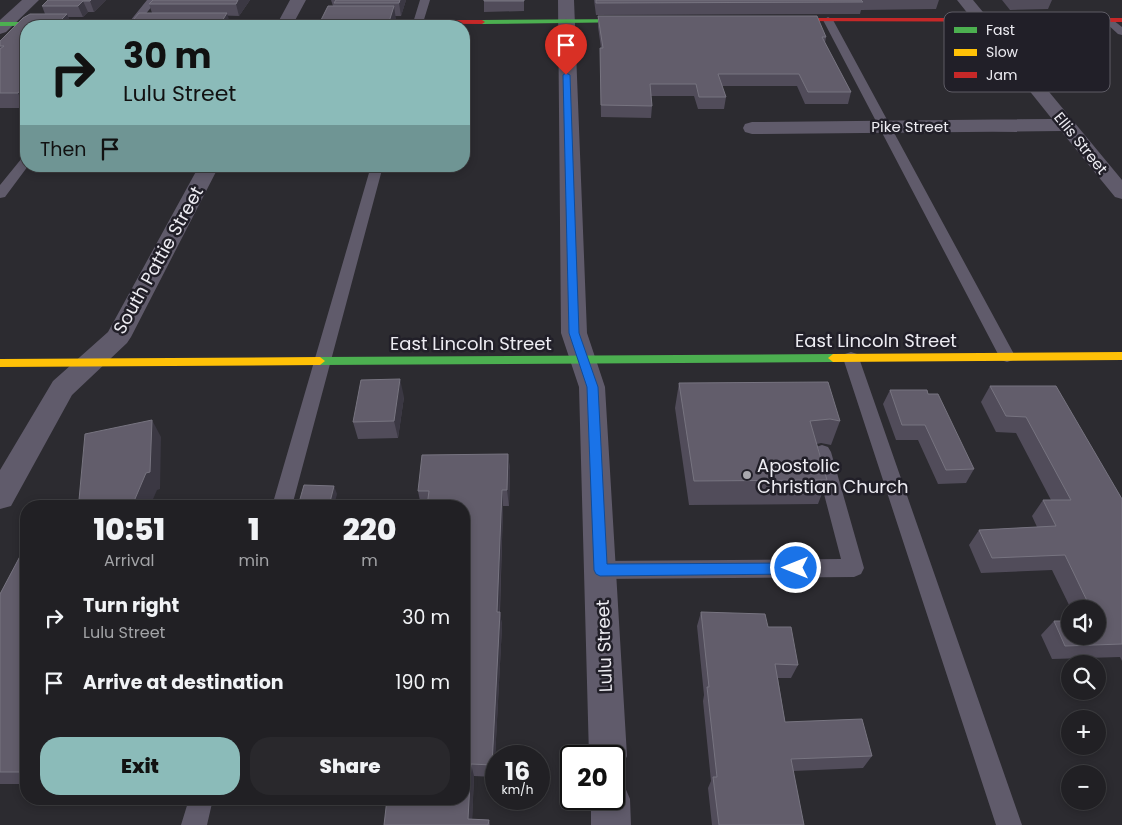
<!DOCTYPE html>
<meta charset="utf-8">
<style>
body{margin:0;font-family:Poppins,sans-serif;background:#29282c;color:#f1f3f6;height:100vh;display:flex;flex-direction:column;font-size:19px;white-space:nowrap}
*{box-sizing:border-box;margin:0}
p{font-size:16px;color:#a2a3a6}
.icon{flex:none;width:28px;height:28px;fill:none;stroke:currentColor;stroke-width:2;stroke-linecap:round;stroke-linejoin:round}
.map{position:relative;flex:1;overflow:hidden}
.side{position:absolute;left:20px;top:500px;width:450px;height:305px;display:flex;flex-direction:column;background:#212024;border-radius:20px;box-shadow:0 2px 8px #0003,0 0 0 1px #3e3e41}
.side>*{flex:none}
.guide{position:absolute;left:20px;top:20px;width:450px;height:152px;border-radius:20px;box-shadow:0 2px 8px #0003,0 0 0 1px #3e3e41;background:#8bbbb9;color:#111;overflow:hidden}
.buttons{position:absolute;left:1061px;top:600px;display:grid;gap:10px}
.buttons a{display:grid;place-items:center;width:45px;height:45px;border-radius:50%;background:#212024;box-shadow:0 2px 8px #0003,0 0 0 1px #3e3e41;font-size:25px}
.speed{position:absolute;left:485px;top:745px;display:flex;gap:10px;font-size:25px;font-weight:700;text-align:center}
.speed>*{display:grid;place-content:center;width:65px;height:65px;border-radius:50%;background:#212024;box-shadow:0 2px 8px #0003,0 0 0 1px #3e3e41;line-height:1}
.speed small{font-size:12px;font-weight:400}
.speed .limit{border:2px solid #111;border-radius:8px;background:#fff;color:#111}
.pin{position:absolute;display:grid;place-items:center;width:42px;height:42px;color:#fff;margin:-51px -21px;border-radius:50% 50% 50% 0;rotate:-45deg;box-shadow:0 0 5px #0007}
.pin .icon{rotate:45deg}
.me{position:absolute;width:55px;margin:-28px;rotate:270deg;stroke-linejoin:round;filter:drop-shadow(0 0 4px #0008)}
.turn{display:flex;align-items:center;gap:18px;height:105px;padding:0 20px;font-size:22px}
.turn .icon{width:65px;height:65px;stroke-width:2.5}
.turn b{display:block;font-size:35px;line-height:42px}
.then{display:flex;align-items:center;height:48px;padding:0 20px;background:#0003;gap:10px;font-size:19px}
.eta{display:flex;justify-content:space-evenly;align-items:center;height:85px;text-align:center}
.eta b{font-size:30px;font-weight:800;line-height:35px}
.primary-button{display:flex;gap:10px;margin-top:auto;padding:10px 20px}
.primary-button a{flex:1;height:58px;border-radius:20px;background:#8bbbb9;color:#111;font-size:20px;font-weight:800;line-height:58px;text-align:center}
.primary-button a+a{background:#29282c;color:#f1f3f6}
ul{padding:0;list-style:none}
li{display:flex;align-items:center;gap:15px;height:65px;padding:0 20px}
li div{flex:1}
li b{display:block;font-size:19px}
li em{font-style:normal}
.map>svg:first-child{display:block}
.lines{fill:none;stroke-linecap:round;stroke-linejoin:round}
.lane{fill:#605b6b;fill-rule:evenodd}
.street{fill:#605b6b;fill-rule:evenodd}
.fast{fill:#4caf50;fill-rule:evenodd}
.slow{fill:#ffc107;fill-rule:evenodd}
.jam{fill:#c62828;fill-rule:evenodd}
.wall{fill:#514c5a}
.shaded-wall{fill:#3b3843}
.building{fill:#625d6b;stroke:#777480}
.route{fill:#1a73e8;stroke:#114b97}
.poi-dot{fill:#a9a8ae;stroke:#211f28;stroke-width:2}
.labels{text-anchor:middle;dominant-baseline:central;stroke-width:5;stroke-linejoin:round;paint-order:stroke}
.far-street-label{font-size:15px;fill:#edecf2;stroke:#211f28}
.street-label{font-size:18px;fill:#edecf2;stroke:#211f28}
.poi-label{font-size:18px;fill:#edecf2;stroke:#211f28;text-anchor:start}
.key{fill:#211f28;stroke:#5e5c65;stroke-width:1}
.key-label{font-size:14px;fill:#edecf2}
</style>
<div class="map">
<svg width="1122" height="825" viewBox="0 0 1122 825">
<rect width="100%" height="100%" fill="#2c2b30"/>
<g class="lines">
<path class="lane" d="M 147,0 L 157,0 L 136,26 L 126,26 Z
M 420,0 L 430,0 L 422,26 L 412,26 Z
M 828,17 L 833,20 L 1015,356 L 1013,360 L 1007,362 L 1001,360 L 999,356 L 823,20 Z
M 1109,17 L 1122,27 L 1122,35 L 1118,34 L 1105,22 L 1105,18 Z
M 26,157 L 26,166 L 28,166 L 5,197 L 0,198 L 0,185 L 22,158 Z
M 371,166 L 383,166 L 292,506 L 272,506 Z
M 851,352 L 857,354 L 859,358 L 1022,825 L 996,825 L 843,358 L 845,354 Z
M 822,445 L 828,447 L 831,452 L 864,568 L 861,574 L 854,577 L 600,579 L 593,576 L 590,570 L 593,564 L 600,561 L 841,559 L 813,452 L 816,447 Z
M 189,799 L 213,799 L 207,825 L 181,825 Z"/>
<path class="street" d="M 22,0 L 39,0 L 6,32 L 0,34 L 0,20 Z
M 290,0 L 306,0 L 292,26 L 276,26 Z
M 558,0 L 574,0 L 587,333 L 605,387 L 627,756 L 621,769 L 614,773 L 614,756 L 589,756 L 579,387 L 561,333 Z
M 957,0 L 973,0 L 1122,180 L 1122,199 L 1115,197 L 1061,131 L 752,134 L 745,132 L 743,128 L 745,124 L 752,122 L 1052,119 Z
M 199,166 L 219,166 L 131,337 L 127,343 L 72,395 L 11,506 L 0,509 L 0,470 L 53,381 L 108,332 Z
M 614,781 L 624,785 L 630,799 L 631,825 L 591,825 L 591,799 L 614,799 Z"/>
<path class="fast" d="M 636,19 L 638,20 L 638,22 L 482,24 L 479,22 L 482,20 Z
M 333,21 L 334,22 L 331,24 L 0,26 L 0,22 Z
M 833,354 L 838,358 L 833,362 L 320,365 L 315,361 L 320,357 Z"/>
<path class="slow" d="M 1122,352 L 1122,360 L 833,362 L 828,358 L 833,354 Z
M 320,357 L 325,361 L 320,365 L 0,367 L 0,359 Z"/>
<path class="jam" d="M 781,18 L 1122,18 L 1122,22 L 779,21 L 779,19 Z
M 331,20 L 482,20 L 485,22 L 482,24 L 329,23 L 328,22 Z"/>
</g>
<path class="wall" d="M 48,0 L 106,0 L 94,12 L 88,12 L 83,17 L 68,17 L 72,26 L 26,26 L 26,107 L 25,108 L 0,108 L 0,41 L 45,14 L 42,6 Z
M 250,0 L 239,16 L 152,13 L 149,4 Z
M 331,0 L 406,0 L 401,16 L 395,16 L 397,26 L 318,26 L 333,6 Z
M 524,0 L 524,11 L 484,12 L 484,1 Z
M 594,0 L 939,0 L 936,9 L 861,10 L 860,14 L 596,15 Z
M 1002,0 L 1052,0 L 1048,9 L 1010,10 Z
M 598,16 L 826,37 L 825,43 L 851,92 L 848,104 L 805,104 L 797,86 L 722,86 L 726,97 L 724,109 L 698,109 L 694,96 L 651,96 L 652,106 L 651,118 L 601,117 L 600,60 L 601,48 L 598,27 Z
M 679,383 L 840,421 L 831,445 L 821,443 L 817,444 L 827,480 L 818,504 L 689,505 L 675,408 Z
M 990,386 L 1122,499 L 1122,661 L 1120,657 L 1052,659 L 1041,635 L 1054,621 L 1098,636 L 1098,609 L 1071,609 L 1052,570 L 981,573 L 969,545 L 979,530 L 1037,527 L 1032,516 L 1043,500 L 1051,500 L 1016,433 L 996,432 L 981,402 Z
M 890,390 L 928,394 L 974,469 L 966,483 L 938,484 L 918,440 L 896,440 L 883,404 Z
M 404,397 L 398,438 L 358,439 L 353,422 Z
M 508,454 L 510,470 L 509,506 L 503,506 L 500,612 L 502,626 L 494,777 L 474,776 L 472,819 L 489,820 L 490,825 L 384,825 L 464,506 L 421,506 L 418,491 Z
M 26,545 L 26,784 L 0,784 L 0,594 Z
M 701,612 L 768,627 L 798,665 L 791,678 L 778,678 L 785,722 L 872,756 L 863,768 L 793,771 L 804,825 L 712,825 L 708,788 L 711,781 L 703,701 L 704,695 L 697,626 Z"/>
<path class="shaded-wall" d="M 91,0 L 106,0 L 94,12 L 90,1 Z
M 238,0 L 250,0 L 239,16 L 236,4 Z
M 400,0 L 406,0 L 401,16 L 399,3 Z
M 83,1 L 88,12 L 83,17 L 78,6 Z
M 394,6 L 397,26 L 388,26 L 388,25 Z
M 227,13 L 231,26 L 219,26 Z
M 67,14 L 72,26 L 55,26 Z
M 21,89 L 26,99 L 26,107 L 25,108 L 18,93 Z
M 400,379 L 404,397 L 398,438 L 394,421 Z
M 152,420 L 161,437 L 160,489 L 157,490 L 150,506 L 132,506 L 146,473 Z
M 508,454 L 510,470 L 509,506 L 507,490 Z
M 334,486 L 337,494 L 334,506 L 329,506 Z
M 502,490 L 503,506 L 499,626 L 497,612 Z
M 500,612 L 502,626 L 494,777 L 492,765 Z
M 471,764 L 474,776 L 472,825 L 468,819 Z"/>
<path class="building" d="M 48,0 L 91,0 L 90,1 L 83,1 L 78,6 L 42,6 Z
M 153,0 L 238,0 L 236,4 L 149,4 Z
M 336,0 L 400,0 L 399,3 L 334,3 Z
M 484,0 L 524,0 L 524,1 L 484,1 Z
M 596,0 L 861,0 L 863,2 L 596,3 Z
M 328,6 L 394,6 L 388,25 L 369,25 L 368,26 L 318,26 Z
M 139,13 L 227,13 L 219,26 L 128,26 Z
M 30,14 L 67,14 L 55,26 L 26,26 L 26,89 L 21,89 L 18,93 L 0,93 L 0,49 L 4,46 L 0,46 L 0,41 L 23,18 Z
M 598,16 L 817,16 L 826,37 L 822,37 L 851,92 L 808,92 L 799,74 L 718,74 L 726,97 L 699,97 L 696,84 L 650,84 L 652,106 L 601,105 L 600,48 L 603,48 Z
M 400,379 L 394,421 L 353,422 L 361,380 Z
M 828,382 L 840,421 L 830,419 L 810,421 L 827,480 L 694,481 L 679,383 Z
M 990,386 L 1056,386 L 1122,499 L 1122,644 L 1065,646 L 1054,621 L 1070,621 L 1070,636 L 1098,636 L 1098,609 L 1091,609 L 1065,555 L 992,558 L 979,530 L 1056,526 L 1043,500 L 1071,500 L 1026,417 L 1006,416 Z
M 890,390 L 927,390 L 928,394 L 938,394 L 974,469 L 946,470 L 925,425 L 902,425 Z
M 152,420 L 150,472 L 146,473 L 132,506 L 47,506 L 50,500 L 79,500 L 85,434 Z
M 508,454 L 507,490 L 502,490 L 497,612 L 500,612 L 492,765 L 471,764 L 468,819 L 489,820 L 488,825 L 384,825 L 387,799 L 464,799 L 464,506 L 427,506 L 429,491 L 418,491 L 422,455 Z
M 304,485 L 334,486 L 329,506 L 298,506 Z
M 26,545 L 26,772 L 0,772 L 0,594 Z
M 701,612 L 765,614 L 768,627 L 791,627 L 798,665 L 775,664 L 785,722 L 862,719 L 872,756 L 791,759 L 804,825 L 719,825 L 713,777 L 717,777 L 707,687 L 709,687 Z"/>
<path class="route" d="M 566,73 L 570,75 L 579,333 L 598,387 L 607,564 L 796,563 L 800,564 L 802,568 L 800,572 L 796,574 L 600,576 L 596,574 L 594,570 L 587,387 L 569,333 L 563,75 Z"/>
<circle class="poi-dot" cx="747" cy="475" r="5"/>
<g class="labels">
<g class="far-street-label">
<text x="910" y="126">Pike Street</text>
<text transform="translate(1081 143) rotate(51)">Ellis Street</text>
</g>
<g class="street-label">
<text transform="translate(158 260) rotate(-61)">South Pattie Street</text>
<text x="876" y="340">East Lincoln Street</text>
<text x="471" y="343">East Lincoln Street</text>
<text transform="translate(604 646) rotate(-92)">Lulu Street</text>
</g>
<g class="poi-label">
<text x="757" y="465">Apostolic<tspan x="757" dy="21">Christian Church</tspan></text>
</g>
</g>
<rect x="944" y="12" width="166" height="80" rx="8" class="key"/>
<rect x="954" y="27" width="23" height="6" fill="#4caf50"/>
<rect x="954" y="49" width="23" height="7" fill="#ffc107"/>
<rect x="954" y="72" width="23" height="6" fill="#c62828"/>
<g class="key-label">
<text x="986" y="35">Fast</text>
<text x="986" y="57">Slow</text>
<text x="986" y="80">Jam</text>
</g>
</svg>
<div class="buttons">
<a><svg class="icon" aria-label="sound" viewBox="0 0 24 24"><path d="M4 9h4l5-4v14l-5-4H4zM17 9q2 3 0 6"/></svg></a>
<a><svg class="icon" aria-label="search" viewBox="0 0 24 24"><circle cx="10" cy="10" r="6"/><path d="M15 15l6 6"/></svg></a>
<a>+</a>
<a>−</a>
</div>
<div class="speed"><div>16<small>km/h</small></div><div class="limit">20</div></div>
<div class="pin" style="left:566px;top:75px;background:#d93025"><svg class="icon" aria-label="arrive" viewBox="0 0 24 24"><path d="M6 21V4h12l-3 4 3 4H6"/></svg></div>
<svg class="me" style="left:796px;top:568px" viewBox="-20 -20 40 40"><circle r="17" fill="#1a73e8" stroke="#fff" stroke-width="3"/><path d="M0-11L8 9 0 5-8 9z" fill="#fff"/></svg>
<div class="guide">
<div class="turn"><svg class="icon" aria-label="right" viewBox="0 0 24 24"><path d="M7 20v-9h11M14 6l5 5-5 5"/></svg><div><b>30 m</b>Lulu Street</div></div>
<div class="then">Then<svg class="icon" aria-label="arrive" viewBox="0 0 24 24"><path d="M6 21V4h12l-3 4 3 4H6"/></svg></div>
</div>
<section class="side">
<div class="eta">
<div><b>10:51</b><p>Arrival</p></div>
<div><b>1</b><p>min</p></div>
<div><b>220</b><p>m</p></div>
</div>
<ul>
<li><svg class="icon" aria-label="right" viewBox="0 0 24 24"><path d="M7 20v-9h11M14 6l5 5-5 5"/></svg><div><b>Turn right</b><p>Lulu Street</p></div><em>30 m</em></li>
<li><svg class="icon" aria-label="arrive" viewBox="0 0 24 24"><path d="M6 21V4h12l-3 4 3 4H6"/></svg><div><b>Arrive at destination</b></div><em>190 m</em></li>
</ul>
<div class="primary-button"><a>Exit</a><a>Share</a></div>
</section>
</div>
